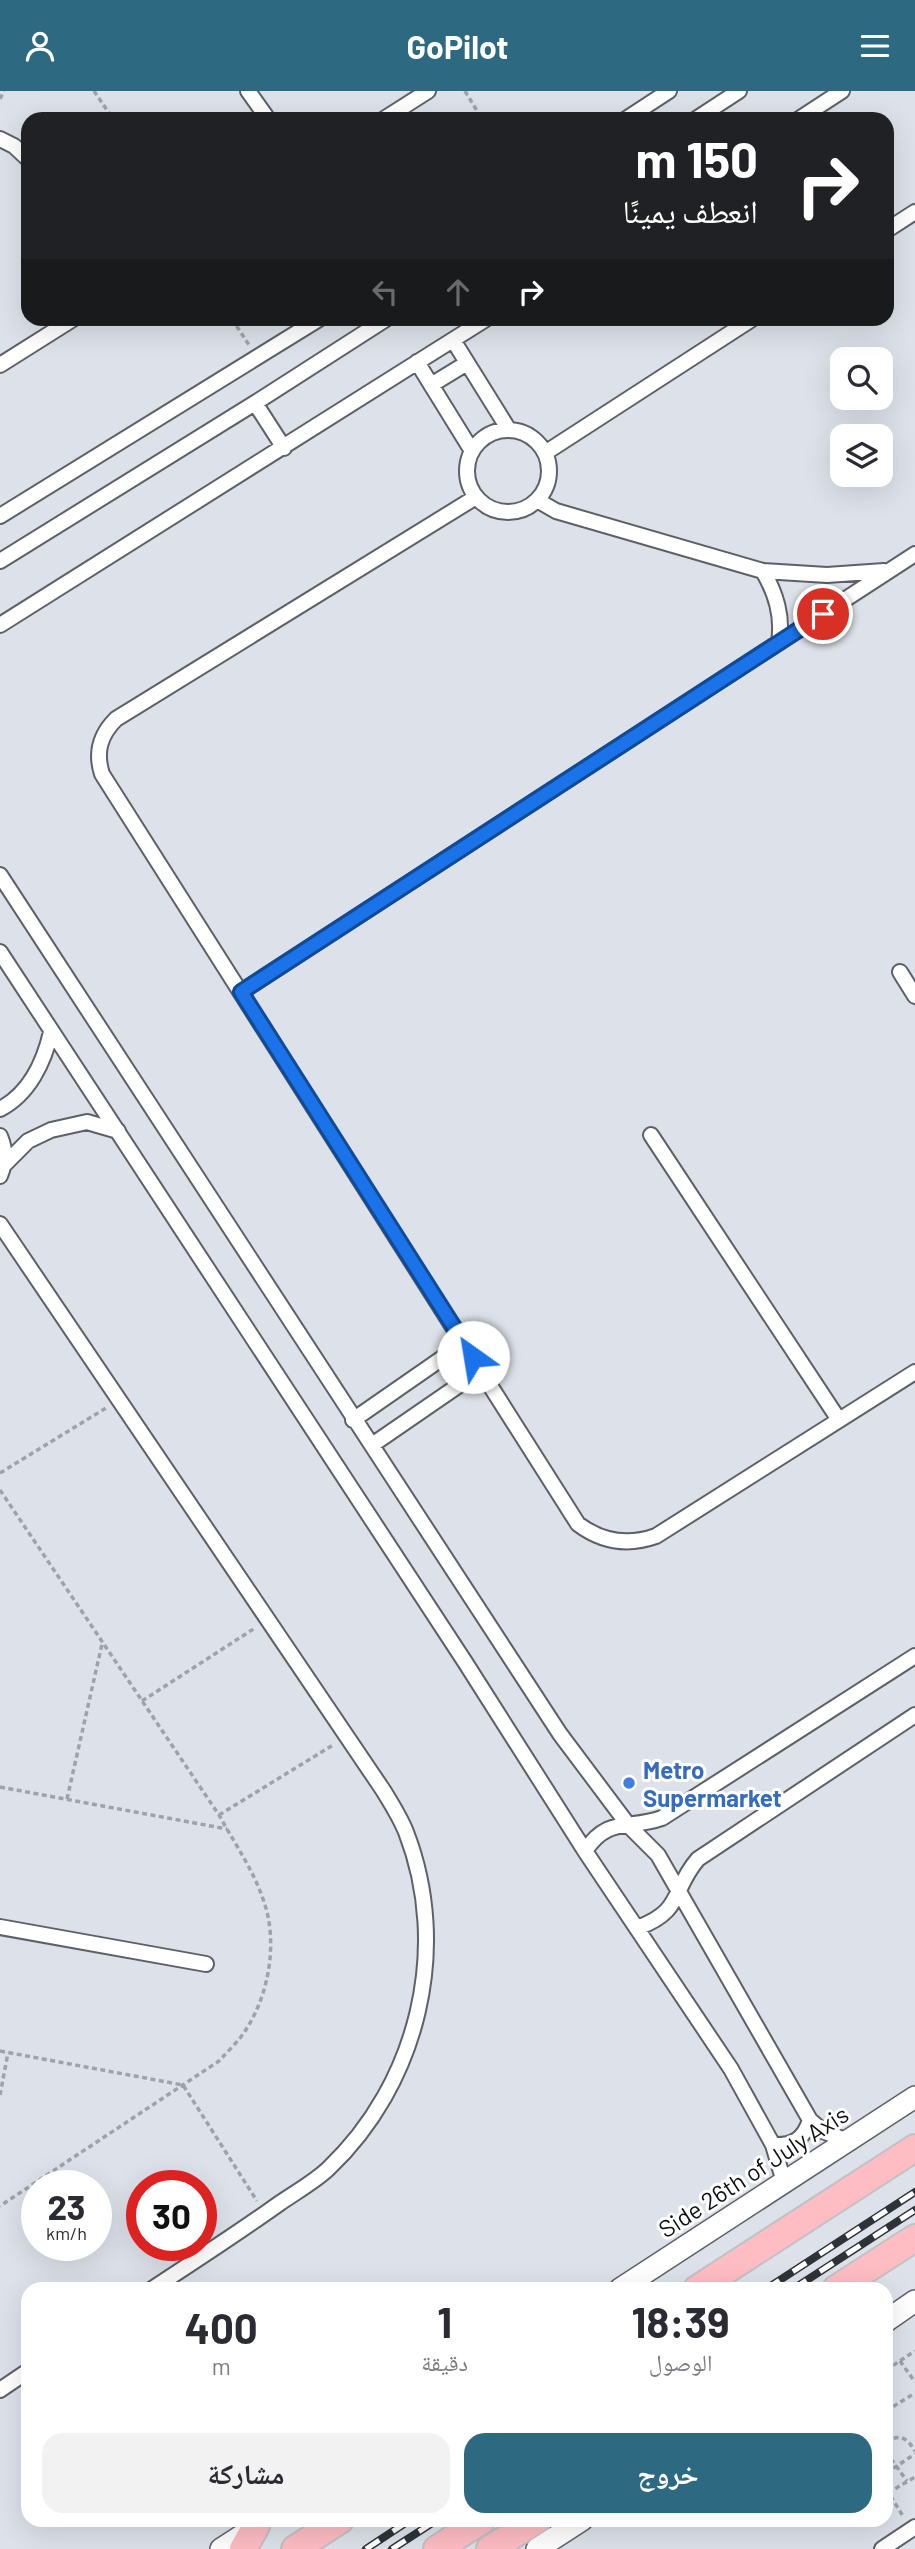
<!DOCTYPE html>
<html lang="ar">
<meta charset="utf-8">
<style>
body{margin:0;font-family:Barlow,"Noto Naskh Arabic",sans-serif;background:#f2f2f3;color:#2b2b33;direction:rtl;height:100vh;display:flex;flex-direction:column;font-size:26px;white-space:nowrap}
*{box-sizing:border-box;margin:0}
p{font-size:23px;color:#7c7c81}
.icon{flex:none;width:38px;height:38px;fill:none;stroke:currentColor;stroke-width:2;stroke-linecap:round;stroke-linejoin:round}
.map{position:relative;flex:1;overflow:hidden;direction:ltr}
.side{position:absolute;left:21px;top:2191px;width:872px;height:245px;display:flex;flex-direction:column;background:#fff;border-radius:21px;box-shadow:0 7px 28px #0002;direction:rtl}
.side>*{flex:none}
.guide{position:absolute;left:21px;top:21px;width:873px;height:214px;border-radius:21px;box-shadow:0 7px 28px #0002;direction:rtl;background:#202124;color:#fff;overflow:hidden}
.tools{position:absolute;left:830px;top:256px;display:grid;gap:14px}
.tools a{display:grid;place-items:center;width:63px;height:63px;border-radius:14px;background:#fff;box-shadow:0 7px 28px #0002;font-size:35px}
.speed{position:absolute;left:21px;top:2079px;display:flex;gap:14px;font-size:35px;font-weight:700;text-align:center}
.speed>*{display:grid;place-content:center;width:91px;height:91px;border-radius:50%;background:#fff;box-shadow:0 7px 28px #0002;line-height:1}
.speed small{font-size:18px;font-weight:400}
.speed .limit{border:10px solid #d22;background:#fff;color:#111}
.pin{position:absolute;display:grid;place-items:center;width:60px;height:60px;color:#fff;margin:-30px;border:4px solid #fff;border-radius:50%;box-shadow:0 2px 7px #0007}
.me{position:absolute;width:77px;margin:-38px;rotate:328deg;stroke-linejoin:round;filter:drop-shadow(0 0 5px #0008)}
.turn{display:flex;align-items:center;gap:24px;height:147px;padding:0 21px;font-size:32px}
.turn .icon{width:91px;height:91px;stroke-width:2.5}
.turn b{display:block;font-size:49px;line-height:60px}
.lanes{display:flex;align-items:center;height:66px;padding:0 21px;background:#0003;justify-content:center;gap:35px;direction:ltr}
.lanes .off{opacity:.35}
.eta{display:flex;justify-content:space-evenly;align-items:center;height:119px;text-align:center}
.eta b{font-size:42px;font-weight:700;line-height:49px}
.action{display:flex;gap:14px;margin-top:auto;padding:14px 21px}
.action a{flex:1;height:80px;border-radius:21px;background:#2d6981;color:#fff;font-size:28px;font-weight:700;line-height:80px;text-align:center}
.action a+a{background:#f2f2f3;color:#2b2b33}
header{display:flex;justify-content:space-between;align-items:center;height:91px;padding:0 21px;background:#2d6981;color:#fff;font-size:32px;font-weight:700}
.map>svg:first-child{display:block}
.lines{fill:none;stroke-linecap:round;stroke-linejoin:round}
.street-casing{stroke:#5d6167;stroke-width:18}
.secondary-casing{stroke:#5d6167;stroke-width:24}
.highway-casing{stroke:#c0c1c2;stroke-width:30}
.path{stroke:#9ea3a9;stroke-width:3.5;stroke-dasharray:5 3.5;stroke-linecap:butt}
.street{stroke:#fff;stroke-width:14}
.secondary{stroke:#fff;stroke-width:21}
.highway{stroke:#febcc3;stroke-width:26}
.rail-casing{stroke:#2f3236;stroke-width:8}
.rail{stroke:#fff;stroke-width:5;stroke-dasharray:16;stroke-linecap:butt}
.route-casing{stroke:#114b97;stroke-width:18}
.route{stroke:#1a73e8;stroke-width:12}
.shop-dot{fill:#3f7fe0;stroke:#fff;stroke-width:2.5}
.labels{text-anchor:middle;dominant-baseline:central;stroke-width:6;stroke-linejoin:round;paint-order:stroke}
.shop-label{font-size:24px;font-weight:bold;fill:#366cbe;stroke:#fff;text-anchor:start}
.street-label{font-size:24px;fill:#0e1013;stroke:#fff}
</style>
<header><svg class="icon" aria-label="menu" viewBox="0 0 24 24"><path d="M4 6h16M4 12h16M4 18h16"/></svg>GoPilot<svg class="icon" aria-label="person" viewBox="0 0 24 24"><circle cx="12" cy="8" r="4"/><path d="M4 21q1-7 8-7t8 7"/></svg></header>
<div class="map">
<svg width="915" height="2458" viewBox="0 0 915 2458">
<rect width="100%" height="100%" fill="#dde2ea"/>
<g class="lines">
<g class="street-casing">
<path id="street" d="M 248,0 L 268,28
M 384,28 L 428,0
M 626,28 L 669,0
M 696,28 L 739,0
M 799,28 L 842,0
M 0,48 L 14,55 L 28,68
M 887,139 L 915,121
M 453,249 L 509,339
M 417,271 L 472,360
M 0,274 L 73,228
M 431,294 L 467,272
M 255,312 L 284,357
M467 380a41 41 0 1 1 82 0a41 41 0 1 1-82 0Z
M 545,362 L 752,228
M 476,406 L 116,628 C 100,644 95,661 102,683 L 578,1433 C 602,1451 628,1455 656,1445 L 915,1281
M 537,409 L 556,420 L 763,480 L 827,484 L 884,480
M 0,425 L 319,228
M 0,470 L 255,312 L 386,228
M 763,480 C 776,503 783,525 779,551
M 0,534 L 486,228
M 0,784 L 560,1643 L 629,1735 L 658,1764 L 810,2029 L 823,2040 L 847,2050
M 0,861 L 465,1571 L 585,1760 L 731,1978 L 773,2054 L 784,2091
M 900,881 L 915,905
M 241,901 L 915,463
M 0,1018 C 29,1003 44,971 51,941
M 651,1044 L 839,1329
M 0,1045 C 6,1060 6,1070 0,1085
M 5,1073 L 28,1050 L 51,1039 L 87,1031 L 118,1040
M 0,1133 L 383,1699 C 391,1712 400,1726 406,1741 C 451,1857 418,1993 328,2078 C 314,2091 296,2101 280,2112 C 238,2142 195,2170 152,2198
M 353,1329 L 464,1252
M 372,1354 L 481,1279
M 585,1760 C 608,1725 628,1739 662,1727 L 915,1565
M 0,1836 L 206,1873
M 637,1837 C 684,1820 671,1799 698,1768 L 915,1624
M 773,2054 C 793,2055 804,2048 810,2029
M 0,2299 L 28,2280
M 882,2458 L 915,2436"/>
</g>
<g class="secondary-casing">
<path id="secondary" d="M 620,2198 L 915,2006
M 886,2230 L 915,2210
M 221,2458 L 255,2436
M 537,2458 L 582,2429"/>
</g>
<g class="highway-casing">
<path id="highway" d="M 697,2198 L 915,2057
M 836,2198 L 915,2147
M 243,2458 L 256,2435
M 295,2458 L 340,2429
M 437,2458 L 482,2429
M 490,2458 L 537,2429"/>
</g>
<path class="path" d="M 94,0 L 113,28
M 465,0 L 482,28
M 0,8 L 4,0
M 232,228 L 249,254
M 0,1382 L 106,1317
M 0,1399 L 219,1724 C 235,1753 254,1780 264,1811 C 278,1851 269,1902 247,1937 C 240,1949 228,1960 219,1970 L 0,2115
M 142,1610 L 255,1537
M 0,1696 L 227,1738
M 67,1708 L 102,1553
M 219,1724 L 333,1654
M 0,1960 L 183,1994 L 257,2110
M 0,2004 L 8,1962
M 900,2270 L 915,2291
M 886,2279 L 915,2260
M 886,2320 L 915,2302
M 886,2351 C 900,2342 907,2347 915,2360
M 886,2361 L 907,2390
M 886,2382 L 915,2363
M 886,2398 L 903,2425
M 888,2402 L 915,2386"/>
<use href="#street" class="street"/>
<use href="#secondary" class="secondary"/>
<use href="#highway" class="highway"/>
<g class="rail-casing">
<path id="rail" d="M 766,2198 L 915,2101
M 793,2198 L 915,2119
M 366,2458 L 410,2429
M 392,2458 L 437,2429"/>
</g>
<use href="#rail" class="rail"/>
</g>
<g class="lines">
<g class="route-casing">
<path id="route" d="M 473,1266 L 241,901 L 823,523"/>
</g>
<use href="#route" class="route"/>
</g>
<circle class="shop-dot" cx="629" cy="1692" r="7"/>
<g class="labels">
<g class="shop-label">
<text x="643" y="1678">Metro<tspan x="643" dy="28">Supermarket</tspan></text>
</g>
<g class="street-label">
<text transform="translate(753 2080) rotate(-33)">Side 26th of July Axis</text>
</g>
</g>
</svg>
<div class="tools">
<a><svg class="icon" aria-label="search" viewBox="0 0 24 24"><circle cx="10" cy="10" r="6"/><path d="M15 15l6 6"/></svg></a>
<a><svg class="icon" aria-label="layers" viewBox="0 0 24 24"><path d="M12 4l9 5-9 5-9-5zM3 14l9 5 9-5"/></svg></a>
</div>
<div class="speed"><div>23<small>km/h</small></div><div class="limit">30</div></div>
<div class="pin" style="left:823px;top:523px;background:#d93025"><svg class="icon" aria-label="arrive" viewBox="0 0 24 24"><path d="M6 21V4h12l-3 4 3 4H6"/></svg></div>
<svg class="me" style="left:473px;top:1266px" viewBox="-20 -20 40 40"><circle r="19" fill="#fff"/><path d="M0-13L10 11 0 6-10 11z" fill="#1a73e8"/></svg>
<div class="guide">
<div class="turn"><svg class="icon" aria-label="right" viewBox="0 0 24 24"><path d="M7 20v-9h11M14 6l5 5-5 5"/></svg><div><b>150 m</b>انعطف يمينًا</div></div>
<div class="lanes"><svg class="icon off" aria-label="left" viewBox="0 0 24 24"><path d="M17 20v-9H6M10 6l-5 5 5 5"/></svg><svg class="icon off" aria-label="ahead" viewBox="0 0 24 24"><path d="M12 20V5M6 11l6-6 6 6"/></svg><svg class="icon" aria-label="right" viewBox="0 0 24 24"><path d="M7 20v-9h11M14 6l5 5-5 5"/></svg></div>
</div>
<section class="side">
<div class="eta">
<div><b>18:39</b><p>الوصول</p></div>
<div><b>1</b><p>دقيقة</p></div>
<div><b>400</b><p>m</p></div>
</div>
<div class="action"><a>خروج</a><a>مشاركة</a></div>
</section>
</div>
